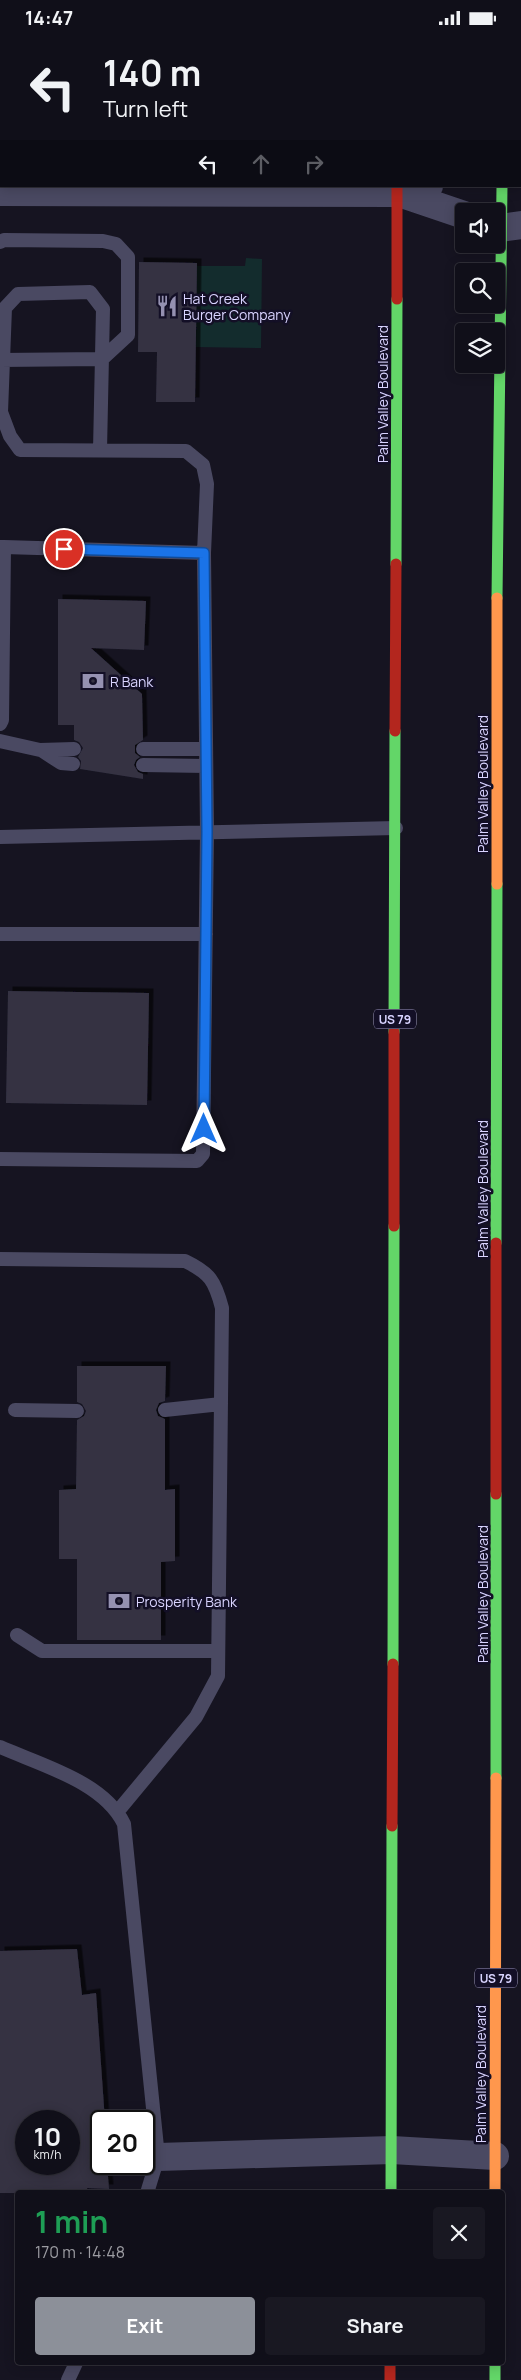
<!DOCTYPE html>
<meta charset="utf-8">
<style>
body{margin:0;font-family:Manrope,sans-serif;background:#191822;color:#f1f3f6;height:100vh;display:flex;flex-direction:column;font-size:19px;white-space:nowrap}
*{box-sizing:border-box;margin:0}
p{font-size:16px;color:#9c9ca2}
.icon{flex:none;width:28px;height:28px;fill:none;stroke:currentColor;stroke-width:2;stroke-linecap:round;stroke-linejoin:round}
.map{position:relative;flex:1;overflow:hidden}
.details{position:absolute;left:15px;top:2155px;width:490px;height:175px;display:flex;flex-direction:column;background:#100f19;border-radius:5px;box-shadow:0 2px 12px #0003,0 0 0 1px #302f38}
.details>*{flex:none}
.guide{position:absolute;left:0px;top:0px;width:521px;height:152px;box-shadow:0 2px 12px #0003,0 0 0 1px #302f38;background:#100f19;color:#f1f3f6;overflow:hidden}
.tools{position:absolute;left:455px;top:168px;display:grid;gap:10px}
.tools a{display:grid;place-items:center;width:50px;height:50px;border-radius:5px;background:#100f19;box-shadow:0 2px 12px #0003,0 0 0 1px #302f38;font-size:25px}
.speed{position:absolute;left:15px;top:2075px;display:flex;gap:10px;font-size:25px;font-weight:700;text-align:center}
.speed>*{display:grid;place-content:center;width:65px;height:65px;border-radius:50%;background:#100f19;box-shadow:0 2px 12px #0003,0 0 0 1px #302f38;line-height:1}
.speed small{font-size:12px;font-weight:400}
.speed .limit{border:2px solid #111;border-radius:8px;background:#fff;color:#111}
.pin{position:absolute;display:grid;place-items:center;width:42px;height:42px;color:#fff;margin:-21px;border:2px solid #fff;border-radius:50%;box-shadow:0 1px 5px #0007}
.me{position:absolute;width:55px;margin:-28px;rotate:0deg;stroke-linejoin:round;filter:drop-shadow(0 0 4px #0008)}
.turn{display:flex;align-items:center;gap:18px;height:105px;padding:0 20px;font-size:22px}
.turn .icon{width:65px;height:65px;stroke-width:2.5}
.turn b{display:block;font-size:35px;line-height:42px}
.lanes{display:flex;align-items:center;height:48px;padding:0 20px;background:#0003;justify-content:center;gap:25px;direction:ltr}
.lanes .off{opacity:.35}
.round{display:grid;place-items:center;flex:none;width:52px;height:52px;border-radius:5px;background:#191822}
.overview{display:flex;align-items:center;justify-content:space-between;height:85px;padding:0 20px}
h1{font-size:30px;font-weight:700;line-height:38px;color:#1e9e55}
.cta{display:flex;gap:10px;margin-top:auto;padding:10px 20px}
.cta a{flex:1;height:58px;border-radius:5px;background:#8c9099;color:#fff;font-size:20px;font-weight:700;line-height:58px;text-align:center}
.cta a+a{background:#191822;color:#f1f3f6}
.status{display:flex;justify-content:space-between;align-items:center;height:35px;padding:0 25px;background:#100f19;direction:ltr}
.status svg{height:14px;fill:currentColor}
.map>svg:first-child{display:block}
.green{fill:#132c2d}
.building{fill:#343243;fill-rule:evenodd;filter:url(#shadow)}
.lines{fill:none;stroke-linecap:round;stroke-linejoin:round}
.lane{stroke:#4a4962;stroke-width:14}
.street{stroke:#4a4962;stroke-width:28}
.fast{stroke:#63d668;stroke-width:11}
.slow{stroke:#ff974d;stroke-width:11}
.jam{stroke:#b3261e;stroke-width:11}
.route-casing{stroke:#114b97;stroke-width:12}
.route{stroke:#1a73e8;stroke-width:9}
.labels{text-anchor:middle;dominant-baseline:central;stroke-width:5;stroke-linejoin:round;paint-order:stroke}
.shield{fill:#130f26;stroke:#9e99be;stroke-width:1}
.shield-label{font-size:12px;font-weight:bold;fill:#d9d4ff}
.poi-label{font-size:14px;fill:#d9d4ff;stroke:#130f26;text-anchor:start}
.street-label{font-size:14px;fill:#d9d4ff;stroke:#130f26}
</style>
<div class="status"><b>14:47</b><svg viewBox="0 0 49 12"><path d="M0 12V9h3v3zM5 12V6h3v6zM10 12V3h3v9zM15 12V0h3v12zM26 1h20v11H26zM47 4h2v5h-2z"/></svg></div>
<div class="map">
<svg width="521" height="2345" viewBox="0 0 521 2345">
<defs>
<filter id="shadow"><feDropShadow dx="4.5" dy="-4.5" stdDeviation="0" flood-color="#0009"/></filter>
</defs>
<rect width="100%" height="100%" fill="#161421"/>
<path class="green" d="M 246,223 L 262,224 L 261,313 L 196,312 L 197,231 L 245,231 Z"/>
<path class="building" d="M 139,227 L 197,228 L 195,367 L 156,367 L 157,317 L 138,317 Z
M 58,564 L 146,566 L 144,615 L 91,613 L 142,659 L 143,705 L 135,710 L 135,718 L 140,722 L 136,725 L 134,730 L 138,737 L 143,739 L 143,744 L 80,734 L 81,726 L 78,722 L 83,713 L 79,707 L 74,705 L 74,690 L 58,690 Z
M 8,956 L 149,958 L 147,1070 L 6,1068 Z
M 77,1331 L 166,1331 L 165,1366 L 159,1368 L 156,1375 L 158,1381 L 165,1384 L 165,1455 L 175,1454 L 175,1526 L 161,1527 L 161,1605 L 77,1605 L 77,1524 L 59,1524 L 59,1455 L 76,1454 L 77,1385 L 84,1381 L 86,1376 L 82,1369 L 77,1367 Z
M 77,1914 L 82,1960 L 96,1958 L 105,2086 L 101,2086 L 101,2129 L 107,2129 L 109,2154 L 87,2153 L 88,2158 L 0,2158 L 0,1916 ZM 26,2086 L 69,2086 L 69,2129 L 26,2129 Z"/>
<g class="lines">
<path class="lane" d="M 0,207 L 4,205 L 103,206 L 116,209 L 128,222 L 128,300 L 102,324 L 0,325
M 100,415 L 103,274 L 90,257 L 18,259 L 5,273 L 1,377 L 10,401 L 20,415 L 186,416 L 203,430 L 207,449 L 204,518
M 0,512 L 4,512 L 2,685 L 0,689
M 0,706 L 40,715 L 74,714
M 143,714 L 206,714
M 41,715 L 61,728 L 73,729
M 143,730 L 206,731
M 0,802 L 396,793
M 0,899 L 206,899
M 0,1124 L 197,1126 L 203,1119 L 207,797 L 204,518 L 4,512
M 0,1224 L 185,1226 C 210,1238 215,1246 222,1273 L 218,1641 L 196,1682 L 118,1776
M 15,1375 L 77,1376
M 165,1375 L 221,1369
M 17,1600 L 42,1616 L 218,1616
M 0,1712 C 41,1730 104,1747 124,1789 L 158,2122 L 147,2158
M 68,2345 L 76,2328"/>
<path class="street" d="M 520,136 L 521,135
M 0,157 L 397,158 L 429,151
M 399,158 L 464,180
M 496,191 L 501,193 L 521,190
M 158,2122 L 392,2115 L 495,2121"/>
<path class="fast" d="M 396,529 L 397,264
M 497,563 L 502,151
M 394,997 L 395,696
M 496,1208 L 497,849
M 393,1629 L 394,1191
M 496,1743 L 496,1459
M 391,2158 L 392,1791
M 495,2328 L 495,2345"/>
<path class="slow" d="M 396,0 L 396,1
M 501,0 L 501,1
M 497,849 L 497,563
M 495,2158 L 496,1743"/>
<path class="jam" d="M 397,264 L 397,151
M 395,696 L 396,529
M 394,1191 L 394,997
M 496,1459 L 496,1208
M 392,1791 L 393,1629
M 390,2328 L 390,2345"/>
</g>
<g class="lines">
<g class="route-casing">
<path id="route" d="M 64,514 L 204,518 L 207,797 L 204,1094"/>
</g>
<use href="#route" class="route"/>
</g>
<defs>
<g id="restaurant-bare" transform="scale(1.725)"><path d="M-5-6h1v4h1v-4h1v4h1v-4h1v5L-1.5 .5V6h-2V.5L-5-1ZM5-6V6H3V1.5H1.5Q1.5-4 5-6Z" fill="#9591b1" stroke="#130f26" stroke-width="2.5" paint-order="stroke"/></g>
<g id="bank-bare" transform="scale(1.725)"><path d="M-6-4H6V4H-6ZM0-2.3a2.3 2.3 0 1 0 0 4.6a2.3 2.3 0 1 0 0-4.6Z" fill="#9591b1" stroke="#130f26" stroke-width="2.5" paint-order="stroke"/></g>
</defs>
<g fill-rule="evenodd">
<use href="#restaurant-bare" x="167" y="271"/>
<use href="#bank-bare" x="93" y="646"/>
<use href="#bank-bare" x="119" y="1566"/>
</g>
<g class="labels">
<g class="shield">
<rect x="374" y="974.5" width="42" height="19" rx="4"/>
<rect x="475" y="1933.5" width="42" height="19" rx="4"/>
</g>
<g class="shield-label">
<text x="395" y="984">US 79</text>
<text x="496" y="1943">US 79</text>
</g>
<g class="poi-label">
<text x="183" y="263">Hat Creek<tspan x="183" dy="16">Burger Company</tspan></text>
<text x="110" y="646">R Bank</text>
<text x="136" y="1566">Prosperity Bank</text>
</g>
<g class="street-label">
<text transform="translate(382 359) rotate(-90)">Palm Valley Boulevard</text>
<text transform="translate(482 749) rotate(-90)">Palm Valley Boulevard</text>
<text transform="translate(482 1154) rotate(-90)">Palm Valley Boulevard</text>
<text transform="translate(482 1559) rotate(-90)">Palm Valley Boulevard</text>
<text transform="translate(480 2039) rotate(-90)">Palm Valley Boulevard</text>
</g>
</g>
</svg>
<div class="tools">
<a><svg class="icon" aria-label="sound" viewBox="0 0 24 24"><path d="M4 9h4l5-4v14l-5-4H4zM17 9q2 3 0 6"/></svg></a>
<a><svg class="icon" aria-label="search" viewBox="0 0 24 24"><circle cx="10" cy="10" r="6"/><path d="M15 15l6 6"/></svg></a>
<a><svg class="icon" aria-label="layers" viewBox="0 0 24 24"><path d="M12 4l9 5-9 5-9-5zM3 14l9 5 9-5"/></svg></a>
</div>
<div class="speed"><div>10<small>km/h</small></div><div class="limit">20</div></div>
<div class="pin" style="left:64px;top:514px;background:#d93025"><svg class="icon" aria-label="arrive" viewBox="0 0 24 24"><path d="M6 21V4h12l-3 4 3 4H6"/></svg></div>
<svg class="me" style="left:204px;top:1094px" viewBox="-20 -20 40 40"><path d="M0-17L14 15 0 8-14 15z" fill="#1a73e8" stroke="#fff" stroke-width="4"/></svg>
<div class="guide">
<div class="turn"><svg class="icon" aria-label="left" viewBox="0 0 24 24"><path d="M17 20v-9H6M10 6l-5 5 5 5"/></svg><div><b>140 m</b>Turn left</div></div>
<div class="lanes"><svg class="icon" aria-label="left" viewBox="0 0 24 24"><path d="M17 20v-9H6M10 6l-5 5 5 5"/></svg><svg class="icon off" aria-label="ahead" viewBox="0 0 24 24"><path d="M12 20V5M6 11l6-6 6 6"/></svg><svg class="icon off" aria-label="right" viewBox="0 0 24 24"><path d="M7 20v-9h11M14 6l5 5-5 5"/></svg></div>
</div>
<section class="details">
<div class="overview"><div><h1>1 min</h1><p>170 m · 14:48</p></div><a class="round"><svg class="icon" aria-label="close" viewBox="0 0 24 24"><path d="M6 6l12 12M18 6L6 18"/></svg></a></div>
<div class="cta"><a>Exit</a><a>Share</a></div>
</section>
</div>
